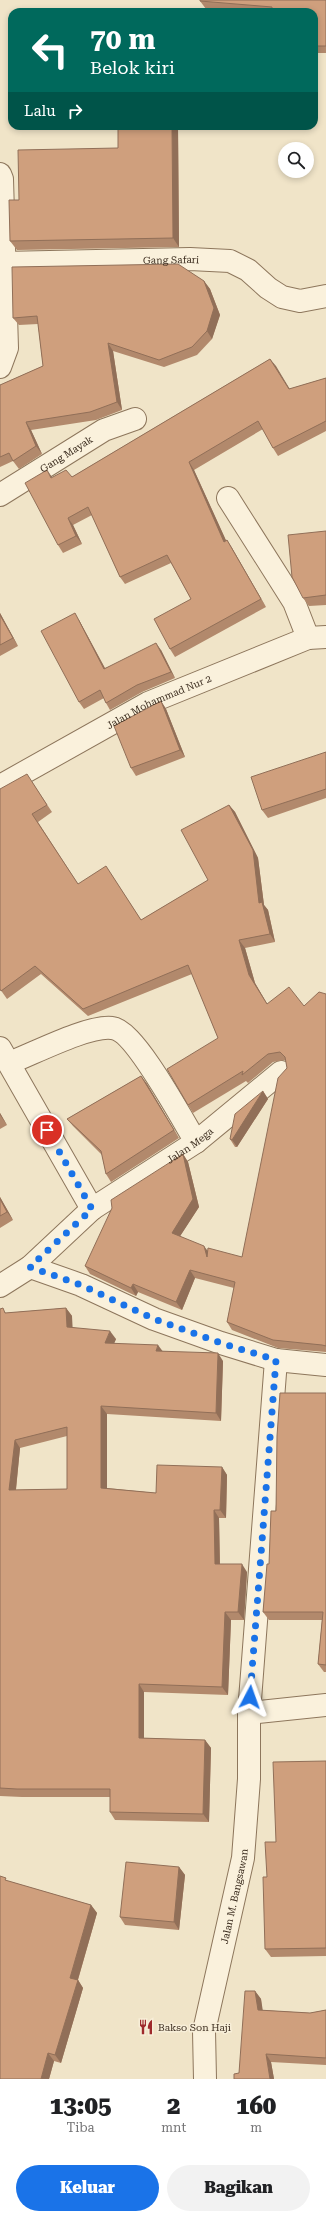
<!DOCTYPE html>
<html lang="id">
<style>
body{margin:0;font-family:"Roboto Serif",serif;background:#f2f2f2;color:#202124;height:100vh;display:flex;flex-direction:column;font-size:15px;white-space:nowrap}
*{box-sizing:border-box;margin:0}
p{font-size:13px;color:#757577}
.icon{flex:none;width:22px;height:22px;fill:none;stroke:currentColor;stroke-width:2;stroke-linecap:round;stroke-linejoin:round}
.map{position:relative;height:2079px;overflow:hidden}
.side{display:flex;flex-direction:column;background:#fff;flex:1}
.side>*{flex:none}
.banner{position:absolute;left:8px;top:8px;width:310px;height:122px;border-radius:12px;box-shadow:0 2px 6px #0003;background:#00695c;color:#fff;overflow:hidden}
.fabs{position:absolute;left:278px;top:142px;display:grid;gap:8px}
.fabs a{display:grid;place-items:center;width:36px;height:36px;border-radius:50%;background:#fff;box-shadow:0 2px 6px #0003;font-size:20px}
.pin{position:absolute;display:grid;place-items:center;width:34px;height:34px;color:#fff;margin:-17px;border:2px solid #fff;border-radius:50%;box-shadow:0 1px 4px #0007}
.me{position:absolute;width:44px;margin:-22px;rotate:4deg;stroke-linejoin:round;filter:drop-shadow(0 0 3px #0008)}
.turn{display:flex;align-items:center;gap:14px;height:84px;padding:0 16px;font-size:18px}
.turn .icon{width:52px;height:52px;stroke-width:2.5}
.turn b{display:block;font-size:28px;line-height:34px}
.then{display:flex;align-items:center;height:38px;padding:0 16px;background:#0003;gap:8px;font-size:15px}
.eta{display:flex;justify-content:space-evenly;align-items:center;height:68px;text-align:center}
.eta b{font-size:24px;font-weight:800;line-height:28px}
.button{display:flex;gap:8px;margin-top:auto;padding:8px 16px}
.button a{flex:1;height:46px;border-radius:24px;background:#1a73e8;color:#fff;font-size:16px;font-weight:800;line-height:46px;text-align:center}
.button a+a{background:#f2f2f2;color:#202124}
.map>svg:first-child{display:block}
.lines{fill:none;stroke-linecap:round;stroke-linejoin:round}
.minor-casing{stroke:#8d765c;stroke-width:24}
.minor{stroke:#faf1dc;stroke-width:22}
.wall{fill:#b2896c;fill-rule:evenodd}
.shaded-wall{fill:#916f58}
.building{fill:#cf9f7d;stroke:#916f58;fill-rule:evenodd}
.route{stroke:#1a73e8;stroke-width:7;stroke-dasharray:0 12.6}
.labels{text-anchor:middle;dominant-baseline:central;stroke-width:3;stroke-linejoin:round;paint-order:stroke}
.street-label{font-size:10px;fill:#3d2e20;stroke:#f7eed8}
.poi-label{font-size:10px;fill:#3d2e20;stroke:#f7eed8;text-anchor:start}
</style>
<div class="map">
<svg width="326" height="2079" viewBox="0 0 326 2079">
<rect width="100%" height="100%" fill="#f0e4c8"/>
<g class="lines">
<g class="minor-casing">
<g id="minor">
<path d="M 0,174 L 2,179 L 7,348 L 0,367"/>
<path id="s1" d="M 3,263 L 190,259 L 230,261 L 248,270 L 268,288 L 282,297 L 300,301 L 326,296"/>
<path id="s2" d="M 0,495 L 104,430 L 135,419"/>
<path d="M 228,498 L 294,602 L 308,638"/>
<path id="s3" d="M 0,786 L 148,703 L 308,638 L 326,637"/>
<path d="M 0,1048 L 92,1209"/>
<path d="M 9,1063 C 33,1054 88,1025 112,1028 C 135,1030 183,1121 196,1142"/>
<path d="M 30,1267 L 81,1285 L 154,1319 L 221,1343 L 276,1360 L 326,1365"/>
<path id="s4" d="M 0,1286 L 30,1267 L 92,1209 L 196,1142 L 281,1072"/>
<path d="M 249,1713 L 326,1705"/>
<path id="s5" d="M 205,2079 L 204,2031 L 243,1858 L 249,1779 L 249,1713 L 276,1360"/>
</g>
</g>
<use href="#minor" class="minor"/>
</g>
<path class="wall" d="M 326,0 L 326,53 L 314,53 L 314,12 L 243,12 L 206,9 L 200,1 Z
M 178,127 L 179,247 L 17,250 L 10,241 L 19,200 L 118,148 Z
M 204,281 L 210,289 L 220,315 L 212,339 L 197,355 L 164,367 L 113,351 L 122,410 L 96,420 L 31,430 L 42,454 L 19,469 L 13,461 L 0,467 L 0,385 L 43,366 L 38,324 L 19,325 L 13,318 Z
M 270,359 L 289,389 L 326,378 L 326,431 L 278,456 L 273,448 L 263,429 L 194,470 L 226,541 L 227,540 L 232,548 L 266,607 L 175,657 L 170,649 L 191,599 L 171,563 L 125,584 L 120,577 L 92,515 L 73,525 L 82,544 L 63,553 L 58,545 L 72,477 Z
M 326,531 L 326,605 L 309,606 L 303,598 Z
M 0,613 L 18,646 L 0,656 Z
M 79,620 L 105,668 L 161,650 L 175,678 L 142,692 L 110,710 L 106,703 L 104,698 L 84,709 L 79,702 Z
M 161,701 L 166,709 L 185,757 L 136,776 L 131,768 Z
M 326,752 L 326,798 L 268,818 L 262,810 Z
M 32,782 L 52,812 L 38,822 L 78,884 L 111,874 L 141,920 L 208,880 L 229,805 L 235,812 L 258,858 L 264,905 L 268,910 L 275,942 L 245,948 L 255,983 L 267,1004 L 304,1006 L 326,994 L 326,1352 L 278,1348 L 232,1330 L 227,1322 L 234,1288 L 195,1278 L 182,1310 L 138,1292 L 136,1296 L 90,1274 L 85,1266 L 183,1154 L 188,1162 L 199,1207 L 180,1236 L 208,1251 L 242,1257 L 287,1068 L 286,1061 L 285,1060 L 273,1062 L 248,1083 L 246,1081 L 193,1113 L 188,1105 L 218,1038 L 192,974 L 88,1016 L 41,974 L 7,999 L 0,989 Z
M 141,1076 L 147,1084 L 179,1138 L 111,1182 L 106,1174 L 102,1155 L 73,1126 L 67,1119 Z
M 263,1091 L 268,1099 L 237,1147 L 235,1147 L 230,1139 Z
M 0,1113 L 7,1125 L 0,1129 Z
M 0,1197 L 13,1220 L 0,1228 Z
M 66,1308 L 72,1316 L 72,1327 L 116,1339 L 114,1343 L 223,1361 L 221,1421 L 107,1414 L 107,1488 L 156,1493 L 222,1467 L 227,1475 L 226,1518 L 219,1518 L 220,1564 L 247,1572 L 244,1620 L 231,1620 L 228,1695 L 144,1692 L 144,1738 L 205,1740 L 211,1748 L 209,1822 L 115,1820 L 110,1812 L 110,1797 L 22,1797 L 0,1796 L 0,1309 L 6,1313 ZM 67,1436 L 67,1489 L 16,1490 L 20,1448 Z
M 326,1393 L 326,1672 L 324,1672 L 318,1664 L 322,1620 L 269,1620 L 263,1612 L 276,1511 Z
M 326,1761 L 326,1956 L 271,1957 L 265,1949 L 267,1877 L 276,1842 Z
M 179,1867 L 185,1875 L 179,1930 L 125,1925 L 120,1917 Z
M 8,1881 L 91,1905 L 97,1913 L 78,1980 L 83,1988 L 61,2063 L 54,2061 L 49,2079 L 0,2079 Z
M 255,1991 L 261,1999 L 262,2010 L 310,2013 L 326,2010 L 326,2065 L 271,2062 L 274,2079 L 234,2079 L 239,2073 Z"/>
<path class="shaded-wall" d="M 172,126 L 177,126 L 178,127 L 179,247 L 173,238 Z
M 204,281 L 210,289 L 220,315 L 212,339 L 207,331 Z
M 108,343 L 113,351 L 122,410 L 117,402 Z
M 270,359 L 276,366 L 294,396 L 289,389 Z
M 26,422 L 31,430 L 42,454 L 36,446 Z
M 189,462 L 194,470 L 230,549 L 224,542 Z
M 47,470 L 52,477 L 51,478 Z
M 68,518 L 73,525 L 82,544 L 76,536 Z
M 227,540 L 232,548 L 266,607 L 261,599 Z
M 0,613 L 18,646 L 13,638 L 0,615 Z
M 75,613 L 79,620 L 109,676 L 104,669 Z
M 156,643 L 161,650 L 175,678 L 171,672 Z
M 161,701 L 166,709 L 185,757 L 180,750 Z
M 229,805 L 235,812 L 258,858 L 264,905 L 268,910 L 275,942 L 270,934 L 259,903 Z
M 239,940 L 245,948 L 255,983 L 272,1012 L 267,1004 L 249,975 Z
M 141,1076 L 147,1084 L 179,1138 L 174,1130 Z
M 263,1091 L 268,1099 L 237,1147 L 232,1140 Z
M 0,1113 L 7,1125 L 0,1115 Z
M 183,1154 L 188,1162 L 199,1207 L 177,1241 L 172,1233 Z
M 0,1197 L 13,1220 L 7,1212 L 0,1199 Z
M 204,1246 L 210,1254 L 207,1257 Z
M 190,1270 L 195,1278 L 182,1310 L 176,1302 Z
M 133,1284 L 138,1292 L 136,1296 L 131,1288 Z
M 66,1308 L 72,1316 L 73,1335 L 67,1327 Z
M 110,1331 L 116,1339 L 111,1351 L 105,1343 Z
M 158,1345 L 164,1353 L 156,1351 Z
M 218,1353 L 223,1361 L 221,1421 L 216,1413 Z
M 101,1406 L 107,1414 L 107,1496 L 101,1488 Z
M 15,1440 L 20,1448 L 15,1498 L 9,1490 Z
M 222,1467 L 227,1475 L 226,1518 L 220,1510 Z
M 214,1510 L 219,1518 L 220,1572 L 215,1564 Z
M 242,1564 L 247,1572 L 244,1620 L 238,1612 Z
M 225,1612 L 231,1620 L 228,1695 L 222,1687 Z
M 139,1684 L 144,1692 L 144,1746 L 139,1738 Z
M 205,1740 L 211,1748 L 209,1822 L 203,1814 Z
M 179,1867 L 185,1875 L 179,1930 L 174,1922 Z
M 91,1905 L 97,1913 L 76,1986 L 70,1978 Z
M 78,1980 L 83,1988 L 61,2063 L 55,2055 Z
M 255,1991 L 261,1999 L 264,2018 L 258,2010 Z
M 48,2053 L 54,2061 L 49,2079 L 41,2079 Z
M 266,2054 L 271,2062 L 274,2079 L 270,2079 Z"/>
<path class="building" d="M 200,0 L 326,0 L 326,46 L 314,46 L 314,12 L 272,12 L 272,7 L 200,1 Z
M 118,126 L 172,126 L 173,238 L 10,241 L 9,200 L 19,200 L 18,150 L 118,148 Z
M 178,264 L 204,281 L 214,308 L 207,331 L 192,347 L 159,360 L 108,343 L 117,402 L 90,412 L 26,422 L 36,446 L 13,461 L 9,453 L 0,457 L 0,385 L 43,366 L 37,316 L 13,318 L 12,267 Z
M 270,359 L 289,389 L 326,378 L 326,421 L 273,448 L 258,421 L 189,462 L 224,542 L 227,540 L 261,599 L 170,649 L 154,619 L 191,599 L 167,555 L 120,577 L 88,507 L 68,518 L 76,536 L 58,545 L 25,483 L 47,470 L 51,478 L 66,470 L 72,477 Z
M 326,531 L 326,595 L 303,598 L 292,577 L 288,535 Z
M 75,613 L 104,669 L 156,643 L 171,672 L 137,685 L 106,703 L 100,690 L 79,702 L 41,631 Z
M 0,615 L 13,638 L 0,645 Z
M 161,701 L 180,750 L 131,768 L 114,726 Z
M 326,752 L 326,789 L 262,810 L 251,777 Z
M 27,774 L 47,805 L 32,814 L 78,884 L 106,866 L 141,920 L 208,880 L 181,830 L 229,805 L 253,850 L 259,903 L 262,902 L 270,934 L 239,940 L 249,975 L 267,1004 L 289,987 L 304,1006 L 319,992 L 326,994 L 326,1346 L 322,1345 L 273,1340 L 227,1322 L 235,1282 L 190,1270 L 176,1302 L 133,1284 L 131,1288 L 85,1266 L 112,1208 L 111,1200 L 183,1154 L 193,1199 L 172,1233 L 204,1246 L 207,1257 L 208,1248 L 242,1257 L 278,1078 L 287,1068 L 285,1057 L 280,1052 L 268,1054 L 242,1075 L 243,1071 L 188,1105 L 167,1069 L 218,1038 L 188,965 L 83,1009 L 35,966 L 1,991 L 0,989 L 0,789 Z
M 141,1076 L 174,1130 L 106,1174 L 101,1151 L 67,1119 Z
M 263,1091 L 232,1140 L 230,1139 L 235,1114 Z
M 0,1199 L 7,1212 L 0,1216 Z
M 3,1308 L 5,1313 L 66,1308 L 67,1327 L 110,1331 L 105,1343 L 158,1345 L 156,1351 L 218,1353 L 216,1413 L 101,1406 L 101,1488 L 156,1493 L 157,1465 L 222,1467 L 220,1510 L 214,1510 L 215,1564 L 242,1564 L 238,1612 L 225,1612 L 222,1687 L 139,1684 L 139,1738 L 205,1740 L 203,1814 L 110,1812 L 110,1789 L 17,1789 L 0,1788 L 0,1309 ZM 67,1427 L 67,1489 L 9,1490 L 15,1440 Z
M 280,1393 L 326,1393 L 326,1665 L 318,1664 L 323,1612 L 263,1612 L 267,1564 L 269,1564 L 271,1511 L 276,1511 L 277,1436 Z
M 326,1761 L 326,1948 L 265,1949 L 263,1877 L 267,1877 L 265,1842 L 276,1842 L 273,1762 Z
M 126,1862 L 179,1867 L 174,1922 L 120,1917 Z
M 0,1876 L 6,1878 L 5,1880 L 91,1905 L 70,1978 L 78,1980 L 55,2055 L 48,2053 L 41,2079 L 0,2079 Z
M 245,1991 L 255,1991 L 258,2010 L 310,2013 L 326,2010 L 326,2058 L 266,2054 L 270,2079 L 234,2079 L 234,2074 L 239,2073 Z"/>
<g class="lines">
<path class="route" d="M 47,1130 L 92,1209 L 30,1267 L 81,1285 L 154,1319 L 221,1343 L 276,1360 L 250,1697"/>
</g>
<defs>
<g id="restaurant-bare" transform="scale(1.2)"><path d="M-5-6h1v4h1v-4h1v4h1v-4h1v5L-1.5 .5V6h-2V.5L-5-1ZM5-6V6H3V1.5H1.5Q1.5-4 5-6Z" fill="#9e2a2b" stroke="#f7eed8" stroke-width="2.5" paint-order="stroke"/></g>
</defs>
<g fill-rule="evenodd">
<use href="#restaurant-bare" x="146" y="2027"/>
</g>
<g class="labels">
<g class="street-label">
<text stroke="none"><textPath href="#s1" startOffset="168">Gang Safari</textPath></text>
<text stroke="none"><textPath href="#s2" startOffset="78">Gang Mayak</textPath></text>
<text stroke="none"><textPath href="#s3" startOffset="180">Jalan Mohammad Nur 2</textPath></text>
<text stroke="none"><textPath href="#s4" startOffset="237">Jalan Mega</textPath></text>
<text stroke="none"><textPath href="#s5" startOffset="186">Jalan M. Bangsawan</textPath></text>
</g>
<g class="poi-label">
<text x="158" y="2027">Bakso Son Haji</text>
</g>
</g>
</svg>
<div class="fabs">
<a><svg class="icon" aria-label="search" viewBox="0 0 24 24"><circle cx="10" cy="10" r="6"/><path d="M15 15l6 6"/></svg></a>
</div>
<div class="pin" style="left:47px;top:1130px;background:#d93025"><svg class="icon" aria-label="arrive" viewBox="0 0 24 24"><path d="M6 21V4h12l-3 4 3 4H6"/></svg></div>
<svg class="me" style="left:250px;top:1697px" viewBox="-20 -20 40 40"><path d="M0-17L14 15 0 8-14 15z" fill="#1a73e8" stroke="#fff" stroke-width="4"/></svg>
<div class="banner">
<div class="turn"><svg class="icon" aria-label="left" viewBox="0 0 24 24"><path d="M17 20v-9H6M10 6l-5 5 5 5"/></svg><div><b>70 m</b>Belok kiri</div></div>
<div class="then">Lalu<svg class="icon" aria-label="right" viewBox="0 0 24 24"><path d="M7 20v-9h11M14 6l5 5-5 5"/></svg></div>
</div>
</div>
<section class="side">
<div class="eta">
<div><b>13:05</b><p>Tiba</p></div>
<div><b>2</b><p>mnt</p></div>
<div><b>160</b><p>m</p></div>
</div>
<div class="button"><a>Keluar</a><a>Bagikan</a></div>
</section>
